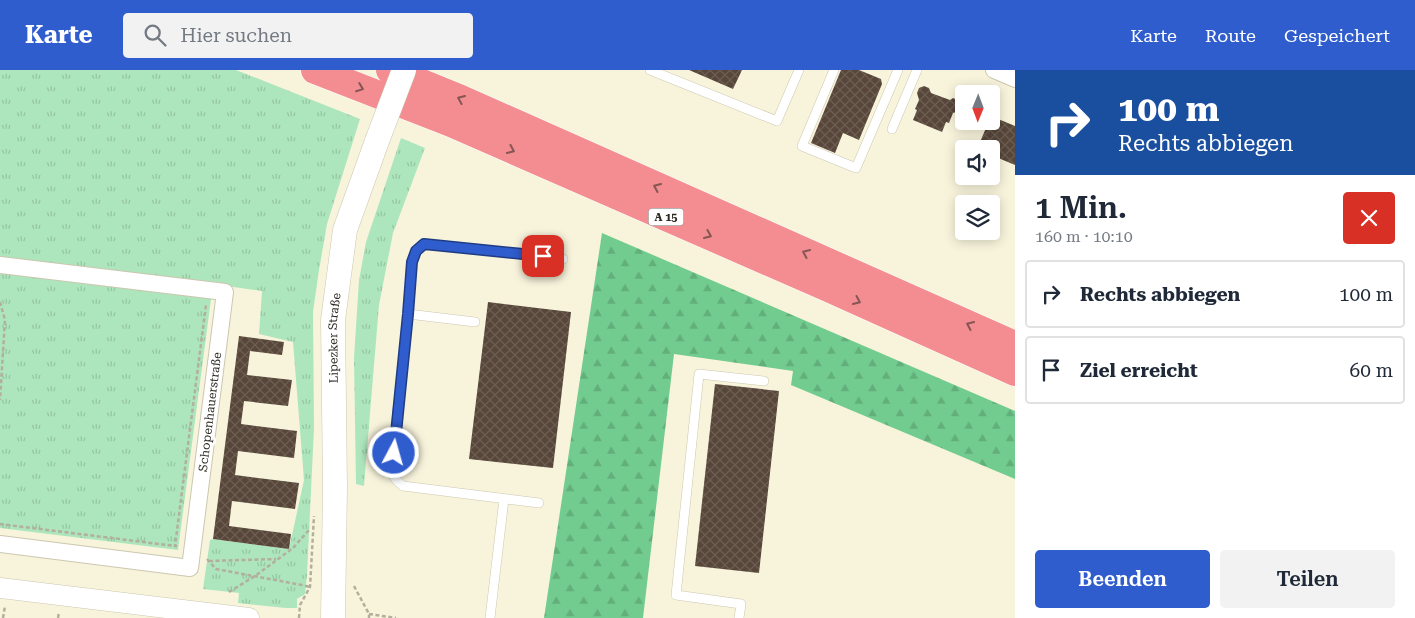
<!DOCTYPE html>
<html lang="de">
<meta charset="utf-8">
<style>
body{margin:0;font-family:"Roboto Serif",serif;background:#f2f2f3;color:#1f2937;height:100vh;display:flex;flex-direction:column;font-size:19px;white-space:nowrap}
*{box-sizing:border-box;margin:0}
p{font-size:16px;color:#747a83}
.icon{flex:none;width:28px;height:28px;fill:none;stroke:currentColor;stroke-width:2;stroke-linecap:round;stroke-linejoin:round}
.map{position:relative;flex:1;overflow:hidden}
.sheet{display:flex;flex-direction:column;background:#fff;width:400px}
.sheet>*{flex:none}
.top-card{background:#1a4fa0;color:#fff;overflow:hidden}
.needle{width:32px;rotate:181deg}
.fabs{position:absolute;left:955px;top:15px;display:grid;gap:10px}
.fabs a{display:grid;place-items:center;width:45px;height:45px;border-radius:5px;background:#fff;box-shadow:0 2px 12px #0003;font-size:25px}
.pin{position:absolute;display:grid;place-items:center;width:42px;height:42px;color:#fff;margin:-21px;border-radius:10px;box-shadow:0 2px 8px #0006}
.me{position:absolute;width:55px;margin:-28px;rotate:6deg;stroke-linejoin:round;filter:drop-shadow(0 0 4px #0008)}
.turn{display:flex;align-items:center;gap:18px;height:105px;padding:0 20px;font-size:22px}
.turn .icon{width:65px;height:65px;stroke-width:2.5}
.turn b{display:block;font-size:35px;line-height:42px}
.round{display:grid;place-items:center;flex:none;width:52px;height:52px;border-radius:5px;background:#f2f2f3}
.overview{display:flex;align-items:center;justify-content:space-between;height:85px;padding:0 20px}
h1{font-size:30px;font-weight:600;line-height:38px}
.cta{display:flex;gap:10px;margin-top:auto;padding:10px 20px}
.cta a{flex:1;height:58px;border-radius:5px;background:#305dcd;color:#fff;font-size:20px;font-weight:600;line-height:58px;text-align:center}
.cta a+a{background:#f2f2f3;color:#1f2937}
ul{padding:0;list-style:none}
li{display:flex;align-items:center;gap:15px;height:68px;margin:0 10px 8px;padding:0 10px;border:2px solid #e0e1e3;border-radius:5px}
li div{flex:1}
li b{display:block;font-size:19px}
li em{font-style:normal}
header{display:flex;align-items:center;gap:30px;box-sizing:border-box;height:70px;padding:0 25px;background:#305dcd;color:#fff}
header strong{font-size:24px}
nav{display:flex;gap:28px;margin-inline-start:auto;font-size:18px}
.search{width:350px;height:45px;background:#f2f2f3;display:flex;align-items:center;gap:12px;box-sizing:border-box;padding:0 18px;border-radius:5px;color:#747a83;font-size:19px}
main{display:flex;flex:1;min-height:0}
.map>svg:first-child{display:block}
.grass{fill:url(#grass-tufts)}
.forest{fill:url(#forest-firs)}
.building{fill:url(#building-cross-hatch)}
.lines{fill:none;stroke-linecap:round;stroke-linejoin:round}
.service-casing{stroke:#ccc7b0;stroke-width:10}
.minor-casing{stroke:#ccc7b0;stroke-width:18}
.tertiary-casing{stroke:#ccc7b0;stroke-width:21}
.secondary-casing{stroke:#ccc7b0;stroke-width:25}
.motorway-casing{stroke:#fff;stroke-width:29}
.path{stroke:#b2af9c;stroke-width:2.5;stroke-dasharray:4 2.5;stroke-linecap:butt}
.service{stroke:#fff;stroke-width:9}
.minor{stroke:#fff;stroke-width:16}
.tertiary{stroke:#fff;stroke-width:20}
.secondary{stroke:#fff;stroke-width:24}
.motorway{stroke:#f38d91;stroke-width:28}
.secondary-bridge-casing{stroke:#ccc7b0;stroke-width:25;stroke-linecap:butt}
.secondary-bridge{stroke:#fff;stroke-width:24}
.oneway{stroke:#855653}
.route-casing{stroke:#1f3c85;stroke-width:12}
.route{stroke:#305dcd;stroke-width:9}
.labels{text-anchor:middle;dominant-baseline:central;stroke-width:5;stroke-linejoin:round;paint-order:stroke}
.shield{fill:#fff;stroke:#6b6964;stroke-width:1}
.shield-label{font-size:11px;font-weight:bold;fill:#2b2921}
.street-label{font-size:12px;fill:#2b2921;stroke:#fff}
</style>
<header>
<strong>Karte</strong>
<div class="search"><svg class="icon" aria-label="search" viewBox="0 0 24 24"><circle cx="10" cy="10" r="6"/><path d="M15 15l6 6"/></svg>Hier suchen</div>
<nav><a>Karte</a><a>Route</a><a>Gespeichert</a></nav>
</header>
<main>
<div class="map">
<svg width="1015" height="548" viewBox="0 0 1015 548">
<defs>
<pattern id="grass-tufts" width="24" height="20" patternUnits="userSpaceOnUse" patternTransform="scale(1.25)"><rect width="24" height="20" fill="#ade6bc"/><path d="M3 7l-1-3M5 7V3M7 7l1-3M15 17l-1-3M17 17v-4M19 17l1-3" fill="none" stroke="#95c5a1"/></pattern>
<pattern id="forest-firs" width="22" height="20" patternUnits="userSpaceOnUse" patternTransform="scale(1.25)"><rect width="22" height="20" fill="#72cc8f"/><path d="M5 1l3.5 6h-7zM16 11l3.5 6h-7z" fill="#63af7b"/></pattern>
<pattern id="building-cross-hatch" width="8" height="8" patternUnits="userSpaceOnUse" patternTransform="scale(1.25)"><rect width="8" height="8" fill="#574639"/><path d="M0 0l8 8M0 8l8-8" fill="none" stroke="#6c5e53"/></pattern>
</defs>
<rect width="100%" height="100%" fill="#f8f4dc"/>
<path class="grass" d="M 0,0 L 236,0 L 360,49 L 327,154 L 319,200 L 313,242 L 314,358 L 307,505 L 305,524 L 297,529 L 297,538 L 286,538 L 238,533 L 239,523 L 203,519 L 210,470 L 213,469 L 289,479 L 304,410 L 293,272 L 259,264 L 262,221 L 213,214 L 178,480 L 0,458 Z
M 401,68 L 425,78 L 393,163 L 379,235 L 364,416 L 356,414 L 354,288 L 359,210 L 366,172 Z"/>
<path class="forest" d="M 602,163 L 1015,341 L 1015,409 L 791,315 L 793,301 L 674,284 L 643,548 L 544,548 Z"/>
<path class="building" d="M 689,0 L 742,0 L 733,19 Z
M 841,0 L 859,0 L 881,9 L 882,14 L 859,70 L 843,63 L 835,83 L 811,73 Z
M 924,16 L 929,18 L 931,23 L 950,30 L 953,28 L 959,31 L 961,36 L 959,41 L 953,43 L 949,53 L 946,52 L 942,62 L 913,50 L 917,40 L 915,39 L 919,30 L 917,23 L 919,18 Z
M 991,46 L 1015,56 L 1015,95 L 991,85 L 991,79 L 977,79 L 989,51 L 991,51 Z
M 488,232 L 571,242 L 553,398 L 469,389 Z
M 239,266 L 284,272 L 282,285 L 250,281 L 247,305 L 292,310 L 288,336 L 244,331 L 241,354 L 297,361 L 294,388 L 238,381 L 235,405 L 299,413 L 295,439 L 232,431 L 229,456 L 291,464 L 289,479 L 213,469 Z
M 715,314 L 779,321 L 759,503 L 695,496 Z"/>
<g class="lines">
<g class="service-casing">
<path id="service" d="M 650,0 L 777,51 L 799,0
M 834,0 L 802,76 L 856,98 L 898,0
M 892,59 L 917,0
M 408,244 L 475,252
M 539,433 L 403,416 L 397,411 L 391,402 L 408,244 L 412,192 L 416,181 L 424,174 L 563,189
M 490,548 L 504,429
M 739,548 L 741,534 L 676,525 L 699,304 L 764,311"/>
</g>
<g class="minor-casing">
<path id="minor" d="M 994,0 L 1015,9
M 0,195 L 225,222 L 190,498 L 0,474"/>
</g>
<g class="tertiary-casing">
<path id="tertiary" d="M 0,518 L 249,548"/>
</g>
<g class="secondary-casing">
<g id="secondary">
<path id="s1" d="M 333,548 L 335,418 L 333,250 L 345,160 L 377,71"/>
</g>
</g>
<g class="motorway-casing">
<path id="motorway" d="M 315,0 L 451,53 L 826,217 L 1015,302
M 390,0 L 461,29 L 1015,275"/>
</g>
<path class="path" d="M 0,232 L 5,250 L 0,330
M 0,454 L 175,476
M 177,476 L 175,476 L 206,235
M 207,489 L 216,499 L 302,515 L 310,517
M 209,491 L 276,489
M 354,516 L 369,544 L 369,548
M 229,522 L 255,506 L 293,478 L 309,460
M 369,544 L 396,548
M 3,548 L 5,536
M 58,548 L 59,542
M 299,548 L 300,535 L 310,517 L 314,446"/>
<use href="#service" class="service"/>
<use href="#minor" class="minor"/>
<use href="#tertiary" class="tertiary"/>
<use href="#secondary" class="secondary"/>
<use href="#motorway" class="motorway"/>
<g class="secondary-bridge-casing">
<path id="secondary-bridge" d="M 377,71 L 404,0"/>
</g>
<use href="#secondary-bridge" class="secondary-bridge"/>
</g>
<defs><path id="oneway-chevron" d="M-2-3.5L2.5 0L-2 3.5" fill="none" stroke-width="1.6" stroke-linecap="round" stroke-linejoin="round" transform="scale(1.25)"/></defs>
<g class="oneway">
<use href="#oneway-chevron" transform="translate(360 18) rotate(21)"/>
<use href="#oneway-chevron" transform="translate(461 29) rotate(-157)"/>
<use href="#oneway-chevron" transform="translate(511 80) rotate(24)"/>
<use href="#oneway-chevron" transform="translate(657 117) rotate(-156)"/>
<use href="#oneway-chevron" transform="translate(708 165) rotate(23)"/>
<use href="#oneway-chevron" transform="translate(806 183) rotate(-156)"/>
<use href="#oneway-chevron" transform="translate(857 231) rotate(24)"/>
<use href="#oneway-chevron" transform="translate(970 255) rotate(-156)"/>
</g>
<g class="lines">
<g class="route-casing">
<path id="route" d="M 394,383 L 408,244 L 412,192 L 416,181 L 424,174 L 543,186"/>
</g>
<use href="#route" class="route"/>
</g>
<g class="labels">
<rect class="shield" x="648.5" y="138.5" width="35" height="17" rx="4"/>
<g class="shield-label">
<text x="666" y="147">A 15</text>
</g>
<g class="street-label">
<text stroke="none"><textPath href="#s1" startOffset="280">Lipezker Straße</textPath></text>
<text transform="translate(210 342) rotate(-83)">Schopenhauerstraße</text>
</g>
</g>
</svg>
<div class="fabs">
<a><svg class="needle" viewBox="-14 -14 28 28"><path d="M0-13l5 13h-10z" fill="#e53935"/><path d="M0 13l5-13h-10z" fill="#747a83"/></svg></a>
<a><svg class="icon" aria-label="sound" viewBox="0 0 24 24"><path d="M4 9h4l5-4v14l-5-4H4zM17 9q2 3 0 6"/></svg></a>
<a><svg class="icon" aria-label="layers" viewBox="0 0 24 24"><path d="M12 4l9 5-9 5-9-5zM3 14l9 5 9-5"/></svg></a>
</div>
<div class="pin" style="left:543px;top:186px;background:#d93025"><svg class="icon" aria-label="arrive" viewBox="0 0 24 24"><path d="M6 21V4h12l-3 4 3 4H6"/></svg></div>
<svg class="me" style="left:394px;top:383px" viewBox="-20 -20 40 40"><circle r="17" fill="#305dcd" stroke="#fff" stroke-width="3"/><path d="M0-11L8 9 0 5-8 9z" fill="#fff"/></svg>
</div>
<section class="sheet">
<div class="top-card">
<div class="turn"><svg class="icon" aria-label="right" viewBox="0 0 24 24"><path d="M7 20v-9h11M14 6l5 5-5 5"/></svg><div><b>100 m</b>Rechts abbiegen</div></div>
</div>
<div class="overview"><div><h1>1 Min.</h1><p>160 m · 10:10</p></div><a class="round" style="background:#d93025;color:#fff"><svg class="icon" aria-label="close" viewBox="0 0 24 24"><path d="M6 6l12 12M18 6L6 18"/></svg></a></div>
<ul>
<li><svg class="icon" aria-label="right" viewBox="0 0 24 24"><path d="M7 20v-9h11M14 6l5 5-5 5"/></svg><div><b>Rechts abbiegen</b></div><em>100 m</em></li>
<li><svg class="icon" aria-label="arrive" viewBox="0 0 24 24"><path d="M6 21V4h12l-3 4 3 4H6"/></svg><div><b>Ziel erreicht</b></div><em>60 m</em></li>
</ul>
<div class="cta"><a>Beenden</a><a>Teilen</a></div>
</section>
</main>
